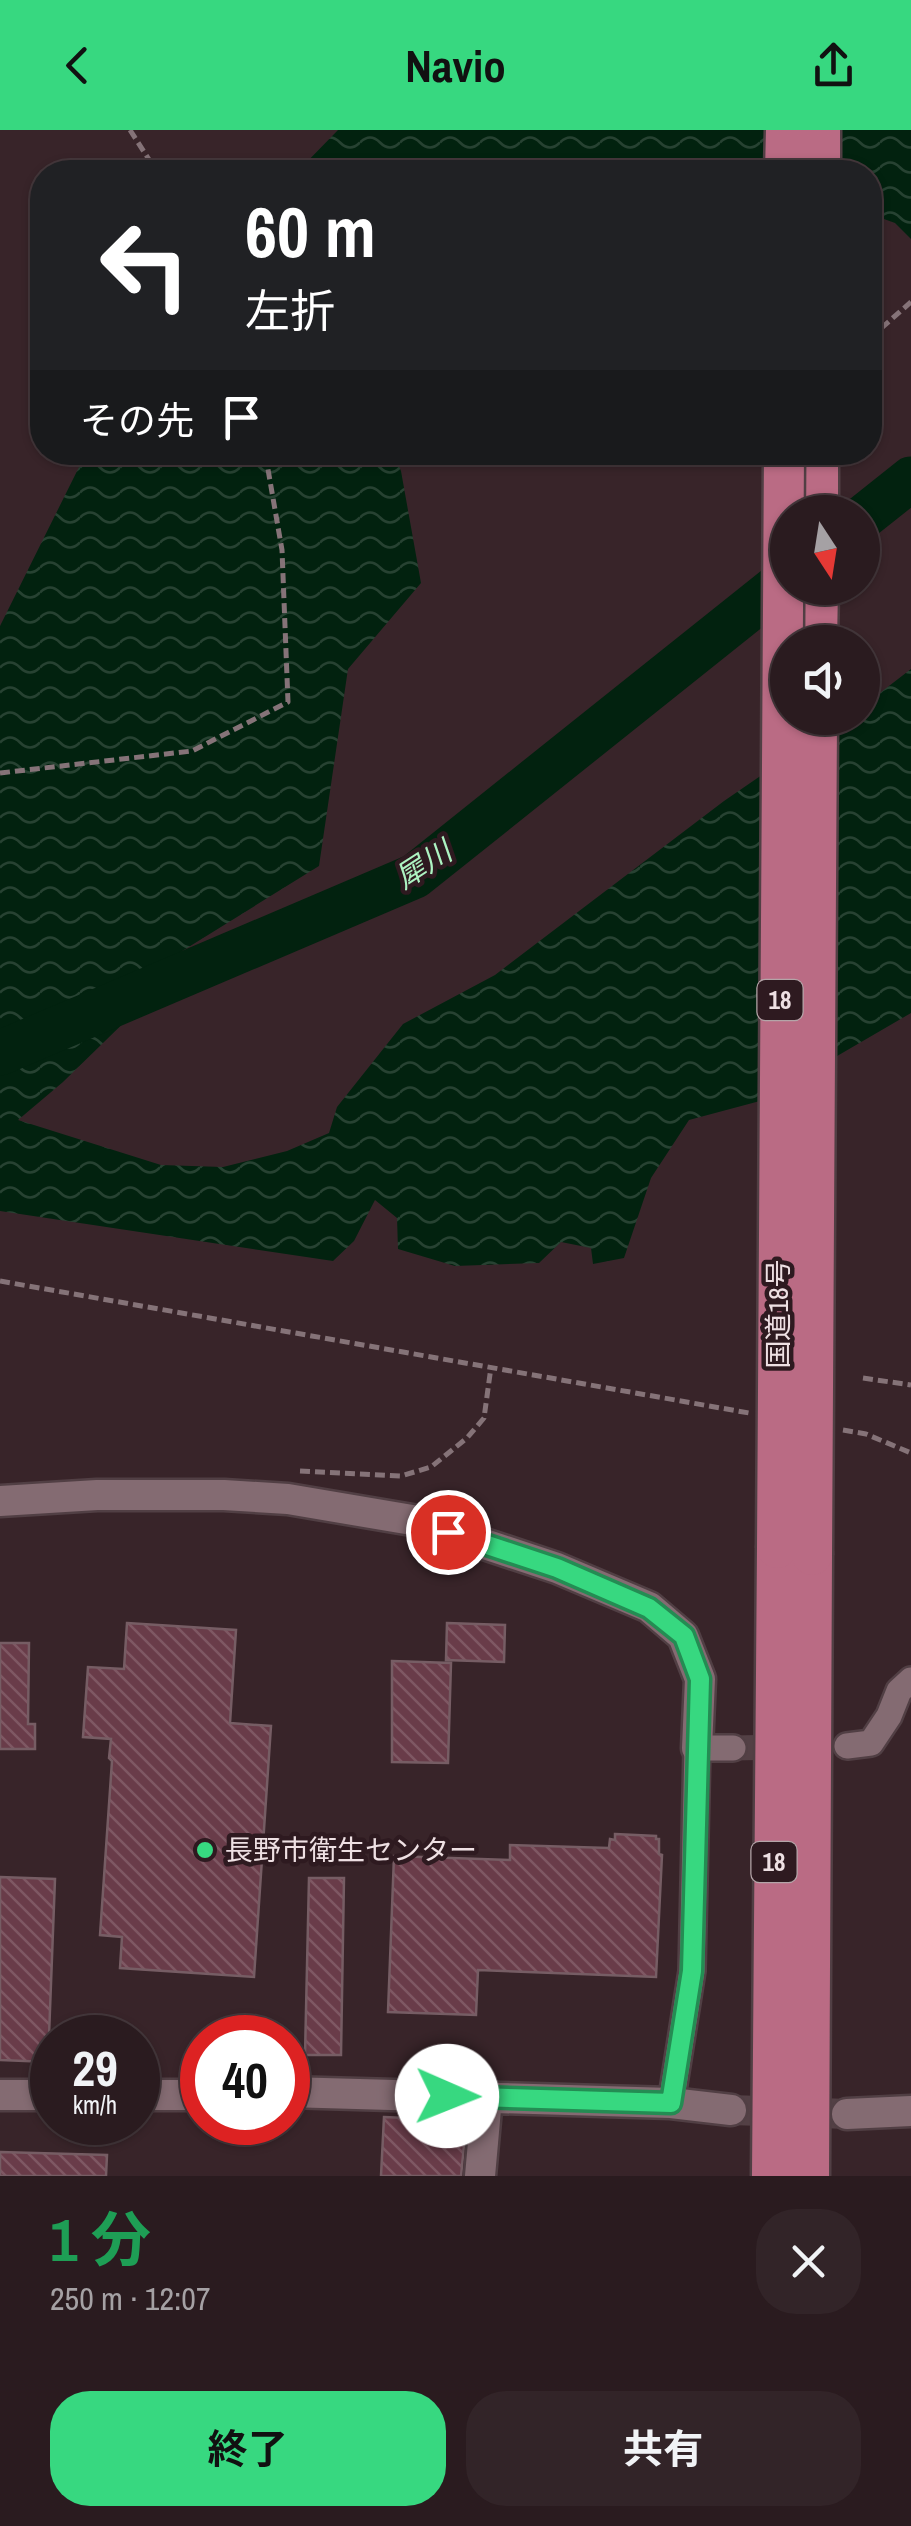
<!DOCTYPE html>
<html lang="ja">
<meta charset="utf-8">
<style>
body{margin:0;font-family:"Archivo Narrow","Noto Sans JP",sans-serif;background:#322428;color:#f1f3f6;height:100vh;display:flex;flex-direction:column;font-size:38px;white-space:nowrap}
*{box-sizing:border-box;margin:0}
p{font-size:32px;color:#a5a1a4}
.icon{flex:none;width:55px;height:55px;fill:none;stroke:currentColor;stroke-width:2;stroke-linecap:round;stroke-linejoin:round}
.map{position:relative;height:2046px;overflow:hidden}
.side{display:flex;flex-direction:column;background:#2a1b1f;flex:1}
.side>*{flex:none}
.banner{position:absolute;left:30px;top:30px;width:852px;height:305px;border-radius:40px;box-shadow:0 2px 8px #0004,0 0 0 2px #46393d;background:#202124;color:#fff;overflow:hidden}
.needle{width:65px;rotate:168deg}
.fabs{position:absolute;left:770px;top:365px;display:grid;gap:20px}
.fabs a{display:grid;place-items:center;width:110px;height:110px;border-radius:50%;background:#2a1b1f;box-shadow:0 2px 8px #0004,0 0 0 2px #46393d;font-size:50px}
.speed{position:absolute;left:30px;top:1885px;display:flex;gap:20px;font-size:50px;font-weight:700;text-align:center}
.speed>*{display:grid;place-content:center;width:130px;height:130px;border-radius:50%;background:#2a1b1f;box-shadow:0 2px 8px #0004,0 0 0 2px #46393d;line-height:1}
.speed small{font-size:25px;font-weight:400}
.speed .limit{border:15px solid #d22;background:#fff;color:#111}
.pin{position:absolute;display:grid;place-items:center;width:85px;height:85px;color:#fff;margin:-42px;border:5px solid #fff;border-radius:50%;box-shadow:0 2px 10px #0007}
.me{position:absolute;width:110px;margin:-55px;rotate:91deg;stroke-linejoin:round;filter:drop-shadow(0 0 8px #0008)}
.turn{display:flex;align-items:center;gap:35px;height:210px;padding:0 50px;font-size:45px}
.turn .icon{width:130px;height:130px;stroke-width:2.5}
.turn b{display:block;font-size:70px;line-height:85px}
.then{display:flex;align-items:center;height:95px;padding:0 50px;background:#0003;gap:20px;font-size:38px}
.round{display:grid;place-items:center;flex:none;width:105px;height:105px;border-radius:40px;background:#322428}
.summary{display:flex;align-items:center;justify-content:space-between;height:170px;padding:0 50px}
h1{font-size:60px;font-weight:700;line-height:75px;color:#1e9e55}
.cta{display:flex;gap:20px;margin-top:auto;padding:20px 50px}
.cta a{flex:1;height:115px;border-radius:40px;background:#37d880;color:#111;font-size:40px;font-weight:700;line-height:115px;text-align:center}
.cta a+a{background:#322428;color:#f1f3f6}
header{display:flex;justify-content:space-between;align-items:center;height:130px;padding:0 50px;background:#37d880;color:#111;font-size:45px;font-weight:700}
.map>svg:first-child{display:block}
.water{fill:url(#water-waves)}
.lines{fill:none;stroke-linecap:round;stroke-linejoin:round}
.river{stroke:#02220f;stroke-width:45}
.building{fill:url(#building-back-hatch);stroke:#765d64;stroke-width:2.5}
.minor-tunnel{stroke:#534045;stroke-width:25;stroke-dasharray:25 12;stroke-linecap:butt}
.tertiary-tunnel{stroke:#534045;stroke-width:30;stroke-dasharray:30 15;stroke-linecap:butt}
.minor-casing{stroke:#513f44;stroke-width:30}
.tertiary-casing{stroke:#513f44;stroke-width:35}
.trunk-casing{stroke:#513f44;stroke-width:45}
.path{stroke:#857378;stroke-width:5;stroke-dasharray:10 5;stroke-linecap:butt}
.minor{stroke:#846b72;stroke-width:25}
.tertiary{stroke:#846b72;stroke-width:30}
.trunk{stroke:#ba6b84;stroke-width:40}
.trunk-bridge-casing{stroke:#513f44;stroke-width:45;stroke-linecap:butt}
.trunk-bridge{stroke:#ba6b84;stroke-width:40}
.route-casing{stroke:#248c53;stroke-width:25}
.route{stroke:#37d880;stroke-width:18}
.poi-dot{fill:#37d880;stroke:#2e1a20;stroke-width:4}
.labels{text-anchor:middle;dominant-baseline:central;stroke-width:9;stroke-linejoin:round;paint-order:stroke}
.shield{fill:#2e1a20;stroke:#b4a5a8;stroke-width:2.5}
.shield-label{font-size:25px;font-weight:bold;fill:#eee0e3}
.street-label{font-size:28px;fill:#eee0e3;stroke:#2e1a20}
.poi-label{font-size:28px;fill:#eee0e3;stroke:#2e1a20;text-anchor:start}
.water-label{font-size:30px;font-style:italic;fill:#adf3c2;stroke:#2e1a20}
</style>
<header><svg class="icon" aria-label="back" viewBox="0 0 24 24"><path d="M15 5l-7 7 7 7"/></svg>Navio<svg class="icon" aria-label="share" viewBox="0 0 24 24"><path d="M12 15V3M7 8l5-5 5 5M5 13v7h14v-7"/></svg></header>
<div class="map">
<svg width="911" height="2046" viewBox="0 0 911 2046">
<defs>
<pattern id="water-waves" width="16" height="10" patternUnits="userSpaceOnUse" patternTransform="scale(2.5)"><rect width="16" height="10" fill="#02220f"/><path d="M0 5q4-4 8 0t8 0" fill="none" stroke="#274232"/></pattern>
<pattern id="building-back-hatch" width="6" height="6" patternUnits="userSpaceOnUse" patternTransform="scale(2.5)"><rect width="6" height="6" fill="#693c49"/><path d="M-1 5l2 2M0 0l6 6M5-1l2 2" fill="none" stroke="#7f5863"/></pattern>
</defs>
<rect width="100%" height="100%" fill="#382429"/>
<path class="water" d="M 338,0 L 911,0 L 911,109 L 895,93 L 870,84 L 870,42 L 297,42 Z
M 86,323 L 393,323 L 401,341 L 421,453 L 348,539 L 319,736 L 158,836 L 143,874 L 63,952 L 18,990 L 161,1035 L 223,1037 L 287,1021 L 329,1003 L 337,977 L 403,894 L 495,845 L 724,671 L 845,588 L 862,588 L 863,576 L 911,539 L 911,883 L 760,971 L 689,990 L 651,1048 L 624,1128 L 593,1134 L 591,1118 L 561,1112 L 539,1133 L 455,1136 L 398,1119 L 397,1088 L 375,1070 L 354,1111 L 333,1131 L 0,1081 L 0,496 Z"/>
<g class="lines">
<path class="river" d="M 862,388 L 911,349
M 0,923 L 415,746 L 788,448"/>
</g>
<path class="building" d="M 127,1493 L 236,1500 L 230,1593 L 271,1596 L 254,1847 L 120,1838 L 122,1807 L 100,1805 L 112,1631 L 109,1628 L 111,1609 L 83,1607 L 88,1537 L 124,1539 Z
M 447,1493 L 505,1495 L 504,1532 L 446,1530 Z
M 0,1513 L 29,1513 L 28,1594 L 35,1594 L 35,1619 L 0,1619 Z
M 392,1531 L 451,1533 L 448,1633 L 392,1632 Z
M 615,1704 L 656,1706 L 656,1709 L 659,1709 L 659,1724 L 662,1725 L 656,1847 L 478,1840 L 476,1885 L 388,1882 L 394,1726 L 510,1730 L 510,1715 L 609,1718 L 610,1709 L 615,1710 Z
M 0,1747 L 55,1749 L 48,1932 L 0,1930 Z
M 309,1748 L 344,1748 L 341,1925 L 305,1925 Z
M 384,1987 L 429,1989 L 428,2014 L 464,2015 L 461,2046 L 381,2046 Z
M 0,2022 L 107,2025 L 106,2046 L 0,2046 Z"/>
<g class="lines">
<path class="minor-tunnel" d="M 733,1618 L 847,1616"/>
<path class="tertiary-tunnel" d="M 731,1980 L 847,1984"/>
<g class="minor-casing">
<path id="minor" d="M 847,1616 L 871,1613 L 889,1586 L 899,1561 L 911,1550
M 671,1973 L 692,1841 L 697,1618 L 733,1618"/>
</g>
<g class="tertiary-casing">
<path id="tertiary" d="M 0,1371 L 97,1365 L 224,1365 L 288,1369 L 412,1390 L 557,1438 L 649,1477 L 683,1506 L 700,1549 L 697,1618
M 288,1962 L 671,1973 L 731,1980
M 0,1965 L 52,1965
M 138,1965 L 202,1965
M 847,1984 L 911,1981
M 480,2046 L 487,1968"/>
</g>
<g class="trunk-casing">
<path id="trunk" d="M 785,42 L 786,0
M 820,42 L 820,0
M 818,382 L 818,322
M 817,512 L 818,458
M 772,2046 L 777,1418
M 809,2046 L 812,1425"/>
</g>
<path class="path" d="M 130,0 L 157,42
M 870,208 L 911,172
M 0,643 L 192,621 L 288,572 L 282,420 L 265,322
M 0,1151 L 749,1283
M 863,1248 L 911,1255
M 843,1300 L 866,1304 L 911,1323
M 300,1341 L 401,1346 L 431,1337 L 467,1308 L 484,1288 L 491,1237"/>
<use href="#minor" class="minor"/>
<use href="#tertiary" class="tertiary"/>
<use href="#trunk" class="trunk"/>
<g class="trunk-bridge-casing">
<path id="trunk-bridge" d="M 777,1418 L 784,322
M 812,1425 L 817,588"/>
</g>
<use href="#trunk-bridge" class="trunk-bridge"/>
</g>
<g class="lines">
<g class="route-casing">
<path id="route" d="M 447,1966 L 671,1973 L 692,1841 L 700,1549 L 684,1506 L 649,1478 L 557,1438 L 448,1402"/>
</g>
<use href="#route" class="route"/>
</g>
<circle class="poi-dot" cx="205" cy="1720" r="10"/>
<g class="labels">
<g class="shield">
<rect x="757.5" y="850" width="45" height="40" rx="8"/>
<rect x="751.5" y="1712" width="45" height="40" rx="8"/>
</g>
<g class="shield-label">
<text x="780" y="870">18</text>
<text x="774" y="1732">18</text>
</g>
<g class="street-label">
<text transform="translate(778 1184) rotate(-90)">国道18号</text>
</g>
<g class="poi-label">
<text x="225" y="1720">長野市衛生センター</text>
</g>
<g class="water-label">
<text transform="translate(423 734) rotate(-33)">犀川</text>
</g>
</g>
</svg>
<div class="fabs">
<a><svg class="needle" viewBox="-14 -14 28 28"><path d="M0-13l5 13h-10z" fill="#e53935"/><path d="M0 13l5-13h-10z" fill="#a5a1a4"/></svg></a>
<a><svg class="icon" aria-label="sound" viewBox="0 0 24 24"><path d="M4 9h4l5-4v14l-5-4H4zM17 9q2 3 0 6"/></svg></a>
</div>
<div class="speed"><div>29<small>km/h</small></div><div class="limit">40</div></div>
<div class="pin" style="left:448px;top:1402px;background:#d93025"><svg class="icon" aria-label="arrive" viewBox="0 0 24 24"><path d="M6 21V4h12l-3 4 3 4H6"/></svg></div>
<svg class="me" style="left:447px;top:1966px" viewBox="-20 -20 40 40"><circle r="19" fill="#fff"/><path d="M0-13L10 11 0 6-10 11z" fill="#37d880"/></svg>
<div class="banner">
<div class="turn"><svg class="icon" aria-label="left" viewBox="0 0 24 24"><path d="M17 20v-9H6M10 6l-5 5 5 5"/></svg><div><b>60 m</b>左折</div></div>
<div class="then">その先<svg class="icon" aria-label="arrive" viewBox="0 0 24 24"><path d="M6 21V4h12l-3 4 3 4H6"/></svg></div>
</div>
</div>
<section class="side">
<div class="summary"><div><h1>1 分</h1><p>250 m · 12:07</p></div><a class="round"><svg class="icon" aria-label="close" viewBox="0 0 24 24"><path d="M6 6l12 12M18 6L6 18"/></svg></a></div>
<div class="cta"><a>終了</a><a>共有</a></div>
</section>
